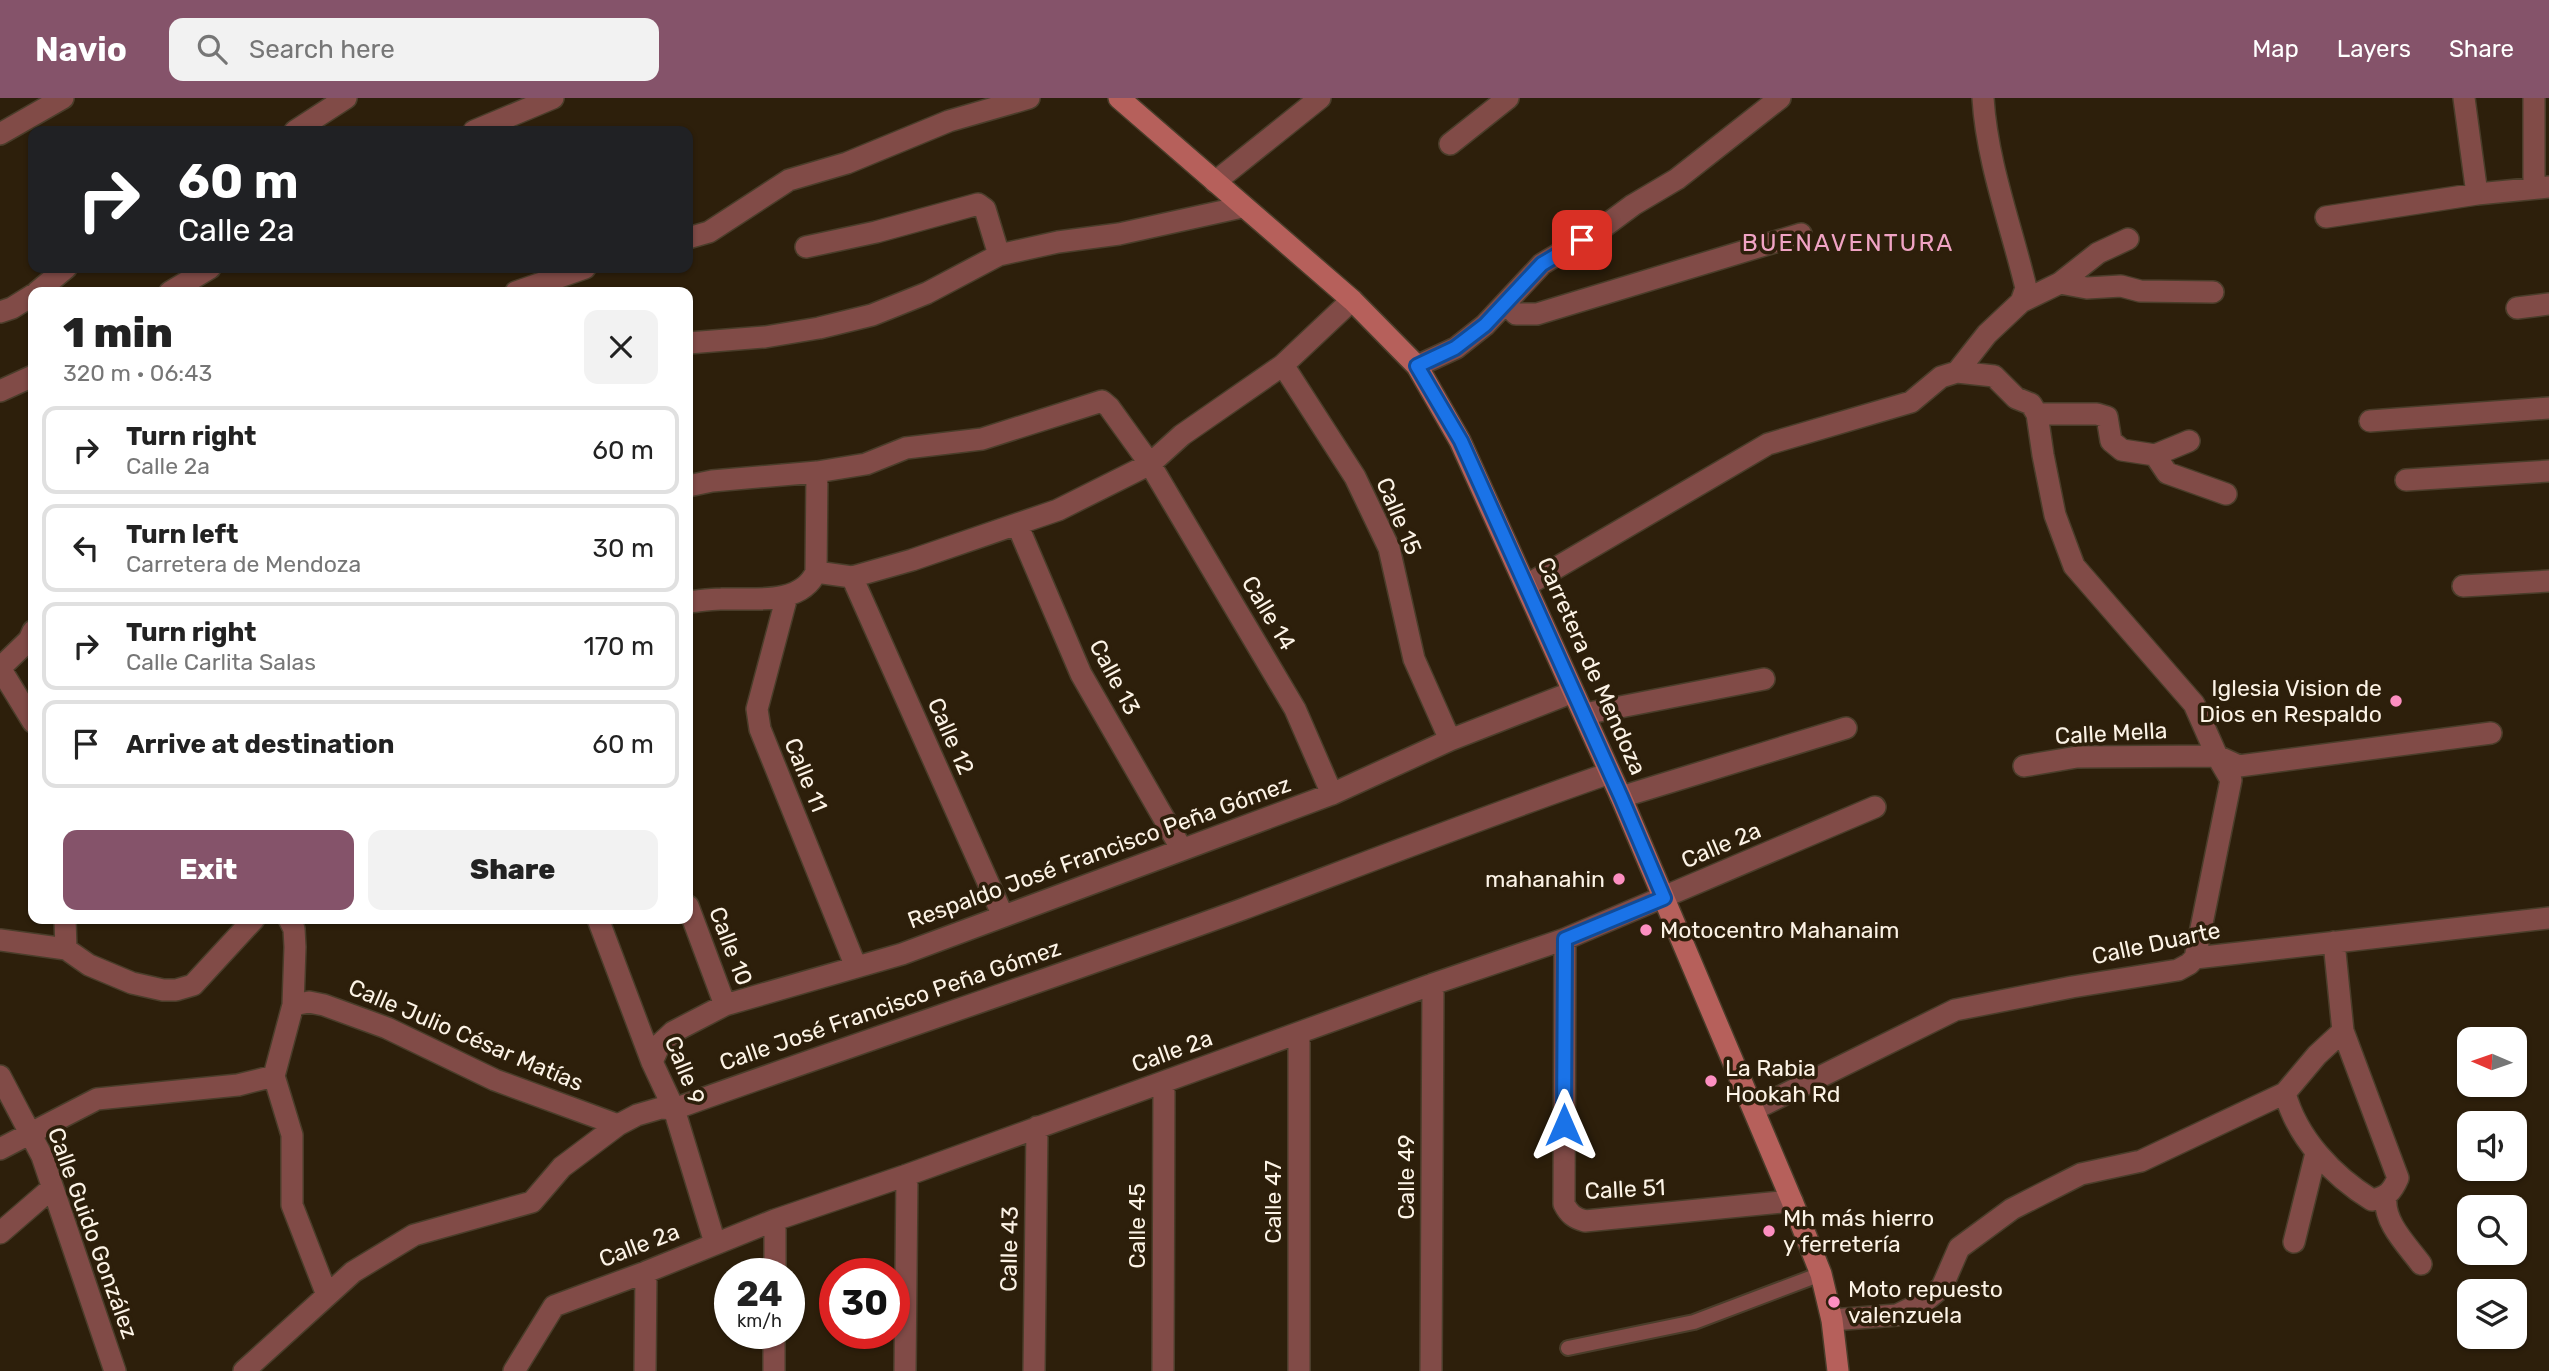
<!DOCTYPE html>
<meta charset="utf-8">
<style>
body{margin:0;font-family:Rubik,sans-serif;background:#f2f2f2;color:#222;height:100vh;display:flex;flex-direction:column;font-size:26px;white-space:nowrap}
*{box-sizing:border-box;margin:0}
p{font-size:23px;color:#767676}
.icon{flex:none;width:38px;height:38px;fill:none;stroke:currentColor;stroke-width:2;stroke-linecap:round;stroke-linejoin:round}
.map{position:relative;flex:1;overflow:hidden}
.side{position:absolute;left:28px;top:189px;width:665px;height:637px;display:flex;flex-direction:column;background:#fff;border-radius:14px;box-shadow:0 2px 5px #0004}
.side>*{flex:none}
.hud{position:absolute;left:28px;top:28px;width:665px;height:147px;border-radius:14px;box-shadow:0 2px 5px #0004;background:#202124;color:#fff;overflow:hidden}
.needle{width:46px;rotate:272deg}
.fabs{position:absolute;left:2457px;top:929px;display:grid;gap:14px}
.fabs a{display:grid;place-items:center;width:70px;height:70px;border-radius:14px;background:#fff;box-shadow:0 2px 5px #0004;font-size:35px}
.speed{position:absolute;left:714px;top:1160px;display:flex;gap:14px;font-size:35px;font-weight:700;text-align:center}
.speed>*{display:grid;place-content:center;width:91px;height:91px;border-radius:50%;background:#fff;box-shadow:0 2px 5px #0004;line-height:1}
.speed small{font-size:18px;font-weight:400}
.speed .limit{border:10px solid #d22;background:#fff;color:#111}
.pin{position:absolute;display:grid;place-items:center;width:60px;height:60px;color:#fff;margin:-30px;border-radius:14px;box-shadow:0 4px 10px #0006}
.me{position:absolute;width:77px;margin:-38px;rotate:0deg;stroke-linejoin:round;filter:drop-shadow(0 0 5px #0008)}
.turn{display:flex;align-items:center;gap:24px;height:147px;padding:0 35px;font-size:32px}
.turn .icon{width:91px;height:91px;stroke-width:2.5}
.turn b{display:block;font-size:49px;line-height:60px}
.round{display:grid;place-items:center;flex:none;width:74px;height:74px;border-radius:14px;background:#f2f2f2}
.head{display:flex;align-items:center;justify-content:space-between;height:119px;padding:0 35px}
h1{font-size:42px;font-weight:800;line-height:52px}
.primary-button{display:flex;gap:14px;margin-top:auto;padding:14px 35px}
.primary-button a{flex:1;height:80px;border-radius:14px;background:#85536a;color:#fff;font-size:28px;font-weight:800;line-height:80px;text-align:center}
.primary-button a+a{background:#f2f2f2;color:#222}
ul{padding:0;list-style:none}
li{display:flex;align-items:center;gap:21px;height:88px;margin:0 14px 10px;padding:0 21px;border:4px solid #e0e0e0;border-radius:14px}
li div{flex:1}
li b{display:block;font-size:26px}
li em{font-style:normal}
header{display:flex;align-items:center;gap:42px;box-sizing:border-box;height:98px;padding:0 35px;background:#85536a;color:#fff}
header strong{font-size:33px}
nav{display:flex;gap:38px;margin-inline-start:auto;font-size:24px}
.search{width:490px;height:63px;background:#f2f2f2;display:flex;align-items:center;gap:18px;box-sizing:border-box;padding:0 24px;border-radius:14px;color:#767676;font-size:26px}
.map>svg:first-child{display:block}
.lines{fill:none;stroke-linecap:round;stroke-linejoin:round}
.lane-casing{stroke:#4a3d2a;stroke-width:18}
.street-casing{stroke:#4a3d2a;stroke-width:24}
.secondary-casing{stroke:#4a3d2a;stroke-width:24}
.lane{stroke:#814b47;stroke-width:14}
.street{stroke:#814b47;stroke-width:21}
.secondary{stroke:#b6605b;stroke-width:21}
.route-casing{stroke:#114b97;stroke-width:18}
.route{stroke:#1a73e8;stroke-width:12}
.poi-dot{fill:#fd8fc1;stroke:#2d1f0b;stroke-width:2.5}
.labels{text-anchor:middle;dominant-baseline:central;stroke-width:7;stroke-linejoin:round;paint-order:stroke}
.street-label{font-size:23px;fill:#fcf3e6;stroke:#2d1f0b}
.poi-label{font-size:23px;fill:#fcf3e6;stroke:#2d1f0b;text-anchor:start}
.neighbourhood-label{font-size:24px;letter-spacing:2px;fill:#f0a3c4;stroke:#2d1f0b}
</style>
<header>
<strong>Navio</strong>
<div class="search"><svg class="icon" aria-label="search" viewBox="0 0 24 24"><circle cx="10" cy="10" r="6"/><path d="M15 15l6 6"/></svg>Search here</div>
<nav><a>Map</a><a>Layers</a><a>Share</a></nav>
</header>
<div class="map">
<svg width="2549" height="1273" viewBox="0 0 2549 1273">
<rect width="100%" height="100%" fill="#2d1f0b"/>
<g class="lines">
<g class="lane-casing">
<path id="lane" d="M 1568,1250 L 1694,1224 L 1821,1176"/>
</g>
<g class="street-casing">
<path id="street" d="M 2464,0 L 2477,96
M 295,33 L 346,0
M 474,33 L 553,0
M 0,36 L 63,0
M 1450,46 L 1508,0
M 1215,84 L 1320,0
M 2534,89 L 2534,0
M 2326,119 L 2477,96 L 2549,89
M 688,140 L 709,134 L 789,82 L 847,65 L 949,23 L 1029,0
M 806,149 L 876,134 L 978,106 L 985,111 L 999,157
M 2060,185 L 2087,190 L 2121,188 L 2140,193 L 2213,194
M 37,194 L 66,170
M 170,194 L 210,170
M 516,194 L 585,170
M 2021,204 L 2060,185 L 2098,155 L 2128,141
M 1506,206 L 1516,216 L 1537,216 L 1801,136
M 2517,210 L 2549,206
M 0,214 L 12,210 L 33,197
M 688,245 L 765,239 L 819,230 L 872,217 L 927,195 L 999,157 L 1058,144 L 1119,136 L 1242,109
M 1283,267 L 1355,379 L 1389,450 L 1414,561 L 1450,642
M 1417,268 L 1456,250 L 1485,227 L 1542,166 L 1602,130 L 1633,107 L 1677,81 L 1780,0
M 1957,274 L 1994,278 L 2016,300 L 2031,306 L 2037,316 L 2043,357 L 2055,417 L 2074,468 L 2194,606 L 2217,658 L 2231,682 L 2195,860
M 0,293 L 33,278
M 2037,316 L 2097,316 L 2107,319 L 2111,343 L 2122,352 L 2155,357 L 2189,343
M 2370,323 L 2549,310
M 2155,357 L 2167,375 L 2226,396
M 2406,382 L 2549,373
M 688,388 L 712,383 L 817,374 L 866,366 L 906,350 L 982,341 L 1102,303 L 1109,309 L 1150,366 L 1295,611 L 1332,696
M 1017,426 L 1081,576 L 1181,750
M 816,474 L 817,374
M 852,479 L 1003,818
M 1527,487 L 1768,346 L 1911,304 L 1941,279 L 1957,274 L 1987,236 L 2021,204 L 2026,190 C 2011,127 1987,65 1983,0
M 2463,488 L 2549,483
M 787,498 L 757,611 L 760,631 L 856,869
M 688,504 C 699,503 710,501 721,501 C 752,500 801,508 816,474 L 852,479 L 912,462 L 1058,412 L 1150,366 L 1182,337 L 1283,267 L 1352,202
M 0,570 L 33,624
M 0,570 L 29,542 L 33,533
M 1584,616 L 1764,581
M 2024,668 L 2077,659 L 2217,658 L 2239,668 L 2491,635
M 1621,699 L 1846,630
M 688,808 L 725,907
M 65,821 L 66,851
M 289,821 L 294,831 L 295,849 L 293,907 L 274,978 L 292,1037 L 292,1107 L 327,1197
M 598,821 L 652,964 L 674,1011 L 715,1145
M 1565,841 L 1564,1106 C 1569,1116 1574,1120 1585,1123 L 1792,1103
M 0,842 L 66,851 L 89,867 L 132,885 L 163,892 L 176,892 L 193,887 L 254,821
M 293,907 L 309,904 L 324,907 L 387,930 L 495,982 L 618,1027
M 652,964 L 660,946 L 673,934 L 725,907 L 902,856 L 1332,696 L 1450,642 L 1573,594
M 0,978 L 42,1058 L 115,1273
M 2285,995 C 2297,1040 2333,1078 2372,1102 C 2387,1099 2392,1094 2398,1080 L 2343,933 L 2334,844
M 1755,1011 L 1955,912 L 2072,889 L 2178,872 L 2189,866 L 2195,860 L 2549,820
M 0,1051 L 97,1001 L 238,987 L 274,978
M 2386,1099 C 2383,1124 2407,1147 2421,1166
M 0,1135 L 52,1090
M 2294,1144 L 2316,1055
M 775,1176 L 775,1122
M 1832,1222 L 1897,1217 L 1924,1204 L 1942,1189 L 1959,1150 L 2012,1111 L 2081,1076 L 2141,1063 L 2285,995 L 2317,957 L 2343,933
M 244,1273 L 353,1174 L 414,1137 L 532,1104 L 562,1069 L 618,1027 L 637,1017 L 661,1010 L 674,1011 C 863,943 1054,880 1243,811 C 1365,765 1486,718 1610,675
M 514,1273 L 554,1208 L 646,1174 L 775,1122 L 907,1077 L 1433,886 L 1565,841 L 1875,709
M 645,1273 L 646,1174
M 774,1273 L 774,1236
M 905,1273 L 907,1077
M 1034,1273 L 1037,1029
M 1163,1273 L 1164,984
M 1299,1273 L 1299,935
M 1431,1273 L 1433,886"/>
</g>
<g class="secondary-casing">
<path id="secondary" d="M 1119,0 L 1352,202 L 1417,268 L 1460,343 L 1621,699 L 1792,1103 L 1821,1176 L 1832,1222 L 1838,1273"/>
</g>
<use href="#lane" class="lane"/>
<use href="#street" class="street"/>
<use href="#secondary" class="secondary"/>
</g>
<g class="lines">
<g class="route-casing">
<path id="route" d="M 1564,1027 L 1565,841 L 1664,800 L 1621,699 L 1461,343 L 1417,268 L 1455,250 L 1485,227 L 1542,166 L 1582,142"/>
</g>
<use href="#route" class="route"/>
</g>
<g class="poi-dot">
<circle cx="2396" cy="603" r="7"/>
<circle cx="1619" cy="781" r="7"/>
<circle cx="1646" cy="832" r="7"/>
<circle cx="1711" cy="983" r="7"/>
<circle cx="1769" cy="1133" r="7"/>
<circle cx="1834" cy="1204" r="7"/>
</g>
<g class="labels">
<g class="street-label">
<text transform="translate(1399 418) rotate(67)">Calle 15</text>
<text transform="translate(1269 515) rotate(59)">Calle 14</text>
<text transform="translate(1592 568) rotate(66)">Carretera de Mendoza</text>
<text transform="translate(1115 579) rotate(62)">Calle 13</text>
<text transform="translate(2111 635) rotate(-3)">Calle Mella</text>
<text transform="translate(951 638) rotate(66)">Calle 12</text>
<text transform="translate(806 677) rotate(68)">Calle 11</text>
<text transform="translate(1721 747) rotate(-23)">Calle 2a</text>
<text transform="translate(1099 754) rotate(-20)">Respaldo José Francisco Peña Gómez</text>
<text transform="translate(2156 845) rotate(-12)">Calle Duarte</text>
<text transform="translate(731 848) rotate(69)">Calle 10</text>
<text transform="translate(890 907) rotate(-19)">Calle José Francisco Peña Gómez</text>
<text transform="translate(466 937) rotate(23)">Calle Julio César Matías</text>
<text transform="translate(1172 953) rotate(-20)">Calle 2a</text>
<text transform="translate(685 972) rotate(68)">Calle 9</text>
<text transform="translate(1406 1079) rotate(-90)">Calle 49</text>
<text transform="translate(1625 1091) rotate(-3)">Calle 51</text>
<text transform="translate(1273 1104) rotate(-90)">Calle 47</text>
<text transform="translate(1137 1128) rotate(-90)">Calle 45</text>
<text transform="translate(93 1135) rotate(70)">Calle Guido González</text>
<text transform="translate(639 1147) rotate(-21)">Calle 2a</text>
<text transform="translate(1009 1151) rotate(-89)">Calle 43</text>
</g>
<g class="poi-label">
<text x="2382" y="590" text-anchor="end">Iglesia Vision de<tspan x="2382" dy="26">Dios en Respaldo</tspan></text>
<text x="1605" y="781" text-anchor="end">mahanahin</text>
<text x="1660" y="832">Motocentro Mahanaim</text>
<text x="1725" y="970">La Rabia<tspan x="1725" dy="26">Hookah Rd</tspan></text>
<text x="1783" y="1120">Mh más hierro<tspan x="1783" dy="26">y ferretería</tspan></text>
<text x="1848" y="1191">Moto repuesto<tspan x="1848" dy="26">valenzuela</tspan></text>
</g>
<g class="neighbourhood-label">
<text x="1848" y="145">BUENAVENTURA</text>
</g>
</g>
</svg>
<div class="fabs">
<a><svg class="needle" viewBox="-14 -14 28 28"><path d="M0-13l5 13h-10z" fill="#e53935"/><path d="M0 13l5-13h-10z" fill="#767676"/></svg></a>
<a><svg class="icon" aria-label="sound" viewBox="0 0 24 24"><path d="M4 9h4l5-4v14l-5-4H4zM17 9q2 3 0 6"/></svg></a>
<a><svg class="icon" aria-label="search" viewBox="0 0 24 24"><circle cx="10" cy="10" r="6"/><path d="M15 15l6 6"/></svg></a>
<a><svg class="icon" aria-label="layers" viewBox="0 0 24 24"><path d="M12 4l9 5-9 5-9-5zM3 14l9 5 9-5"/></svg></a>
</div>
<div class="speed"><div>24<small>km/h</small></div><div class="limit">30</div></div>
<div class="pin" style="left:1582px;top:142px;background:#d93025"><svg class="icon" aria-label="arrive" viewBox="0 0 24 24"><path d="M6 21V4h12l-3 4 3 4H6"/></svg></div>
<svg class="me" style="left:1564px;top:1027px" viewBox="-20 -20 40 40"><path d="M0-17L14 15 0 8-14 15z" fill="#1a73e8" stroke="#fff" stroke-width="4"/></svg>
<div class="hud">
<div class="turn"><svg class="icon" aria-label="right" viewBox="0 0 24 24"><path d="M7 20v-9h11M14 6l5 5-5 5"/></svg><div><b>60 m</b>Calle 2a</div></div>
</div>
<section class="side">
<div class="head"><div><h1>1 min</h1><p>320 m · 06:43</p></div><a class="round"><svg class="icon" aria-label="close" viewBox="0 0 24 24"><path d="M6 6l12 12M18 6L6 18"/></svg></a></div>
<ul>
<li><svg class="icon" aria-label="right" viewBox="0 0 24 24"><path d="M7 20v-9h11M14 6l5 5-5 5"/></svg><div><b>Turn right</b><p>Calle 2a</p></div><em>60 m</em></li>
<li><svg class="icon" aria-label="left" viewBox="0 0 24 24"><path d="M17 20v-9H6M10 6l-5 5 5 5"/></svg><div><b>Turn left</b><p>Carretera de Mendoza</p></div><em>30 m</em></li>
<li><svg class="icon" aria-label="right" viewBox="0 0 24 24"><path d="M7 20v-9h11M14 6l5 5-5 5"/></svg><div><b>Turn right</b><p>Calle Carlita Salas</p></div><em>170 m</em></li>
<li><svg class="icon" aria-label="arrive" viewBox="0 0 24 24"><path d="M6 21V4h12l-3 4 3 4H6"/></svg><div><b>Arrive at destination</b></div><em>60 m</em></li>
</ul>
<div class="primary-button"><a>Exit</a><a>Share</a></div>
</section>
</div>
